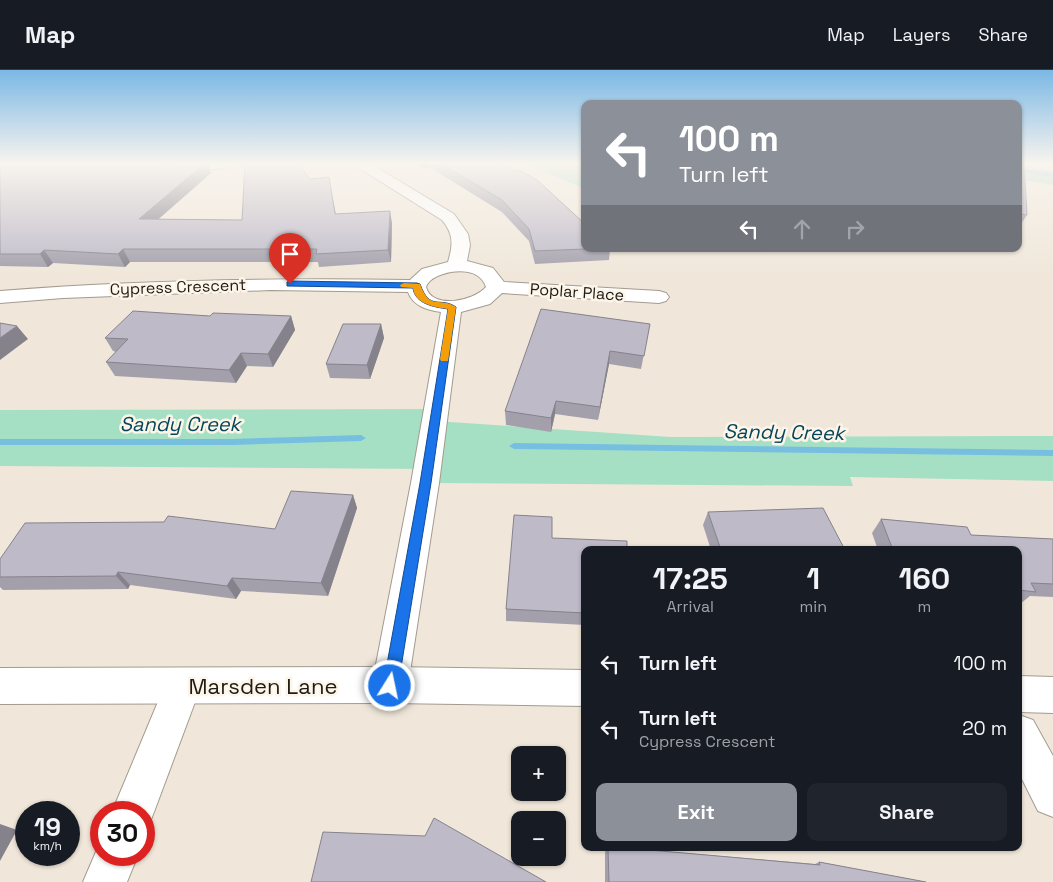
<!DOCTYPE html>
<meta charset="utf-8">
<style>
body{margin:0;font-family:"Space Grotesk",sans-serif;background:#20242c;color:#f1f3f6;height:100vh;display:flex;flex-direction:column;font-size:19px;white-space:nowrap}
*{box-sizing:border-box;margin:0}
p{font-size:16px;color:#9ea1a6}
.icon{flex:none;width:28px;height:28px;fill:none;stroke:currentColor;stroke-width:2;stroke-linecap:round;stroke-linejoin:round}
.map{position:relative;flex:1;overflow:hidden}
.drawer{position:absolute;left:581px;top:476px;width:441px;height:305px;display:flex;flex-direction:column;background:#171b24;border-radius:10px;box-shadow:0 1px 4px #0004}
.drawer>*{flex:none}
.guide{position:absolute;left:581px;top:30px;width:441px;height:152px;border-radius:10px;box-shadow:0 1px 4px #0004;background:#8c9099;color:#fff;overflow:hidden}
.tools{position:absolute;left:511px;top:676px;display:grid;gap:10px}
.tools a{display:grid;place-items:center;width:55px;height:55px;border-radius:10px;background:#171b24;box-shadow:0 1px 4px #0004;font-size:25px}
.speed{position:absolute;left:15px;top:731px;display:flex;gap:10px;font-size:25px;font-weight:700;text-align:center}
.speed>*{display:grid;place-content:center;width:65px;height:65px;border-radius:50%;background:#171b24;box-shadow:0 1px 4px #0004;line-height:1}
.speed small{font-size:12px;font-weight:400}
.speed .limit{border:8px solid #d22;background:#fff;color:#111}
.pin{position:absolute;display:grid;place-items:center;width:42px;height:42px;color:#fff;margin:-51px -21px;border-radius:50% 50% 50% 0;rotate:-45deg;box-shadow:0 0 5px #0007}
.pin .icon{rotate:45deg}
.me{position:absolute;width:55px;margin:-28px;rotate:10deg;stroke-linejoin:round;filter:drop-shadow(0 0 4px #0008)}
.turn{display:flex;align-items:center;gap:18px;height:105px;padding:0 15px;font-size:22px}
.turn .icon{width:65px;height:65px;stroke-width:2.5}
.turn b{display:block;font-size:35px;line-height:42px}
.lanes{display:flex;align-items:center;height:48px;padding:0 15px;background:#0003;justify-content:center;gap:25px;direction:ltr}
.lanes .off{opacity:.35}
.eta{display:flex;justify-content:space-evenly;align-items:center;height:85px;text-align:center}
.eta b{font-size:30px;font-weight:800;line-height:35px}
.action{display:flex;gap:10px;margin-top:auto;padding:10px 15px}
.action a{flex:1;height:58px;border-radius:10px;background:#8c9099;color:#fff;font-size:20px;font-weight:800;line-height:58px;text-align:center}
.action a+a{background:#20242c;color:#f1f3f6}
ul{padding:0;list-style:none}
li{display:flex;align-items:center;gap:15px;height:65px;padding:0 15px}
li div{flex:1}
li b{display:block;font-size:19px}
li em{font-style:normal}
header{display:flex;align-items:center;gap:30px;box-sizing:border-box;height:70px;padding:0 25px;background:#171b24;border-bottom:1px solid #363941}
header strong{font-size:24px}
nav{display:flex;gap:28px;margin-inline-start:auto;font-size:18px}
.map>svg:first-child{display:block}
.green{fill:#a6e0c4}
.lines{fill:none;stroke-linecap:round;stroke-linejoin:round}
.stream{fill:#77bfe1;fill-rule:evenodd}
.street-casing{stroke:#a39b8f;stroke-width:2}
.secondary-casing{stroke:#a39b8f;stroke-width:2}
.street{fill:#fff;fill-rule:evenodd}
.secondary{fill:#fff;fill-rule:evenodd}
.wall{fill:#a3a0ac}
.shaded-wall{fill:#85828c}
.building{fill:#bebac8;stroke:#85828c}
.route{fill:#1a73e8;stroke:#114b97}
.slow{fill:#f59e0b}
.labels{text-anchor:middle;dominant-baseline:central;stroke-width:5;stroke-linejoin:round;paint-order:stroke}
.far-street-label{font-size:16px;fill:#1e1b17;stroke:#fdf5e8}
.water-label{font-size:20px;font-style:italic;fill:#05455c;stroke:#fdf5e8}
.near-street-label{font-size:22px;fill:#1e1b17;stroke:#fdf5e8}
</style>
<header>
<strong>Map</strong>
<nav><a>Map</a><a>Layers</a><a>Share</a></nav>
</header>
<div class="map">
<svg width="1053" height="812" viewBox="0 0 1053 812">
<rect width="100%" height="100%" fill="#f0e7da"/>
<path class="green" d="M 525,93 L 585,93 L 585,119 Z
M 1019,95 L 1053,101 L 1053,115 L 1019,109 Z
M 437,339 L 435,351 L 671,367 L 1053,366 L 1053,411 L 850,407 L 853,416 L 425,413 L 427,399 L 0,396 L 0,340 Z"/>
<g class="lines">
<path class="stream" d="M 1019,98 L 1053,103 L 1053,107 L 1019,102 Z
M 361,365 L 366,368 L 361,371 L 232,375 L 0,375 L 0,369 L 232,369 Z
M 514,373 L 1053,380 L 1053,386 L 514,379 L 509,376 Z"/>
<g class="street-casing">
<path id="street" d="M 191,93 L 237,93 L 230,97 L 172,104 L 167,103 L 165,100 L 167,97 Z
M 351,93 L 369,93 L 454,144 L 468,164 L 470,175 L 467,191 L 493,198 L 504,212 L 659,221 L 666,223 L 669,227 L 666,231 L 659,233 L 502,223 L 490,234 L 461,242 L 439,413 L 408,615 L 403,628 L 390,633 L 377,628 L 372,615 L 411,413 L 441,242 C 427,240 413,236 408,222 L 271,220 L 63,228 L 0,233 L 0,221 C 136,210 273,208 410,210 L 422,199 L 448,192 C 453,175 454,164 442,150 ZM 451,202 C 465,200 481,202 486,217 C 474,231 432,240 426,217 C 429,208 441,204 451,202 Z
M 183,598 L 196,603 L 201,616 L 154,742 L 148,757 L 144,758 L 144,742 L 112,742 L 170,603 Z
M 1019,645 L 1033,650 L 1053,686 L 1053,747 L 1038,741 L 1019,703 Z
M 101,770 L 101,785 L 138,785 L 127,812 L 83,812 Z"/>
</g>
<g class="secondary-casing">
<path id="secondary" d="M 390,597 L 585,600 L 585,636 L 390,633 L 0,634 L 0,598 Z
M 1019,606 L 1053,607 L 1053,643 L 1019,642 Z"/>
</g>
<use href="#street" class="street"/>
<use href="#secondary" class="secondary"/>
</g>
<path class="wall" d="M 0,93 L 211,103 L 158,149 L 242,150 L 310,109 L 331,119 L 336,144 L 392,153 L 391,192 L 319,197 L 318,192 L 130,192 L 125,197 L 53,193 L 48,197 L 0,196 Z
M 414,93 L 500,93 L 585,179 L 610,179 L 609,190 L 535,194 L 529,171 L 502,142 L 429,97 L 424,99 Z
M 1019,93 L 1027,145 L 1019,157 Z
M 210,246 L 291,246 L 295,260 L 273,297 L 247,296 L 236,313 L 115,306 L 106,292 L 116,282 L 113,281 L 105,268 Z
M 381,254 L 384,268 L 370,309 L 330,308 L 326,294 Z
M 650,254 L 641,299 L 609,294 L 598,350 L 555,344 L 551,362 L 506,355 L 505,341 Z
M 353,425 L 357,438 L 328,526 L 241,521 L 236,529 L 130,515 L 128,519 L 3,520 L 0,517 L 0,489 L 275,459 Z
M 708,442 L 845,480 L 711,480 L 703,455 Z
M 881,449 L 971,465 L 1053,469 L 1053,527 L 1030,526 L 1020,534 L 1019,534 L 1019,480 L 878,480 L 872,463 Z
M 552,468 L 585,480 L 585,555 L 506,551 L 506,539 Z
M 607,778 L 627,778 L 815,794 L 819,792 L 926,812 L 605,812 L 605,782 Z"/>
<path class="shaded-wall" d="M 205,93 L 208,93 L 211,103 L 145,161 L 139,149 Z
M 423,93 L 428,93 L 429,97 L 424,99 Z
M 390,141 L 392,153 L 391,192 L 388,180 Z
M 123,179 L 130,192 L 125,197 L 118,184 Z
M 44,180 L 53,193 L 48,197 L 40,184 Z
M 291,246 L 295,260 L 273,297 L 268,284 Z
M 381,254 L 384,268 L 370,309 L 367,295 Z
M 17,256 L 28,269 L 0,290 L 0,268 Z
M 610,281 L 609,294 L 598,350 L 600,337 Z
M 241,283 L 247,296 L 236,313 L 229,300 Z
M 556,331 L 555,344 L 551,362 L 551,348 Z
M 353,425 L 357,438 L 328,526 L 321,513 Z
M 118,502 L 130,515 L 128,519 L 116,506 Z
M 232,508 L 241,521 L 236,529 L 227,516 Z
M 0,754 L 17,760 L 0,791 Z"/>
<path class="building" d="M 0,93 L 118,93 L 177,94 L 187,93 L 205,93 L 139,149 L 242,150 L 245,93 L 297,93 L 310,109 L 329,107 L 335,144 L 390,141 L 388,180 L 316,184 L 317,179 L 123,179 L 118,184 L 44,180 L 40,184 L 0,184 Z
M 440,93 L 500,93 L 516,101 L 519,100 L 537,110 L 585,154 L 585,179 L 535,181 L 529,159 L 502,130 Z
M 1019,93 L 1024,93 L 1027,145 L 1019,144 Z
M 541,239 L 650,254 L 644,286 L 610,281 L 600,337 L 556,331 L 551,348 L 505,341 Z
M 133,241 L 210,246 L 213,243 L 291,246 L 268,284 L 241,283 L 229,300 L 106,292 L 128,269 L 105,268 Z
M 0,253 L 17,256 L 0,268 Z
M 343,254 L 381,254 L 367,295 L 326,294 Z
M 291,421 L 353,425 L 321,513 L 232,508 L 227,516 L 118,502 L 116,506 L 0,507 L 0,489 L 25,453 L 164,452 L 168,446 L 275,459 Z
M 823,438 L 845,480 L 721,480 L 708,442 Z
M 514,445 L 552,447 L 552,468 L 627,471 L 627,480 L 585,480 L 585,543 L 506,539 Z
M 881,449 L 967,457 L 971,465 L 1053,469 L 1053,514 L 1031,513 L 1036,522 L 1019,520 L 1019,480 L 893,480 Z
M 434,748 L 546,812 L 311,812 L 323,762 L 425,766 Z
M 608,778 L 627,778 L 820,795 L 819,792 L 926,812 L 609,812 Z"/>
<linearGradient id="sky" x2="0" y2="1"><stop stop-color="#7bb8e5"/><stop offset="0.45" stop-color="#f8f4ee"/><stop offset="1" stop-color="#f8f4ee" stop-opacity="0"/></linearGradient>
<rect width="1053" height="207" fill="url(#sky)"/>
<path class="route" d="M 290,211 L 417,213 L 420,214 C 430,242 440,226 456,237 L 431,413 L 398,616 L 396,621 L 390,623 L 385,621 L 383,616 L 420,413 L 448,239 C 434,237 415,234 413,218 L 287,216 L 287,212 Z"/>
<path class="slow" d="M 404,213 L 420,214 C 430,242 440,226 456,237 L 448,291 L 441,291 L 440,289 L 448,239 C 434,237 415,234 413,218 L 401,217 L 400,215 Z"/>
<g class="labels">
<g class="far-street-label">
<text transform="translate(178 217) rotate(-2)">Cypress Crescent</text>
<text transform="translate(577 222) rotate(4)">Poplar Place</text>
</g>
<g class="water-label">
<text x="180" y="354">Sandy Creek</text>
<text transform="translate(784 362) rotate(1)">Sandy Creek</text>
</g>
<g class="near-street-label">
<text x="263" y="616">Marsden Lane</text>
</g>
</g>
</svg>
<div class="tools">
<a>+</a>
<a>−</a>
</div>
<div class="speed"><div>19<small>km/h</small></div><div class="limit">30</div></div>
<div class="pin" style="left:290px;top:214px;background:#d93025"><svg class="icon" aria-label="arrive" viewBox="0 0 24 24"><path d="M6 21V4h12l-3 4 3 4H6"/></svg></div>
<svg class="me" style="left:390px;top:616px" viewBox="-20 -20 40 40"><circle r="17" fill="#1a73e8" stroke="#fff" stroke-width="3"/><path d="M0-11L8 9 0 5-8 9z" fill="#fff"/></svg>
<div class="guide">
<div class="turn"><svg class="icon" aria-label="left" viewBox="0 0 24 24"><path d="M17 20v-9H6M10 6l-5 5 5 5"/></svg><div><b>100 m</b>Turn left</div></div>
<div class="lanes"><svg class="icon" aria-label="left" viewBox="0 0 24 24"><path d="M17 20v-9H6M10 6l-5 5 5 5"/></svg><svg class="icon off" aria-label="ahead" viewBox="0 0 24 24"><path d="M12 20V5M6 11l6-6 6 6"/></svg><svg class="icon off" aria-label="right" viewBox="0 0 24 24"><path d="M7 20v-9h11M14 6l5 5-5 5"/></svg></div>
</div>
<section class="drawer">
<div class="eta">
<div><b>17:25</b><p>Arrival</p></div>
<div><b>1</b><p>min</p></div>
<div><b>160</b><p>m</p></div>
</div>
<ul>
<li><svg class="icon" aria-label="left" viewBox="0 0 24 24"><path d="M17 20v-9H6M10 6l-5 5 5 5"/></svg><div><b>Turn left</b></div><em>100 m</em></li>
<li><svg class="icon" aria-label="left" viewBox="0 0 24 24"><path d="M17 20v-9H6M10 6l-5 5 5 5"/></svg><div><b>Turn left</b><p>Cypress Crescent</p></div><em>20 m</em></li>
</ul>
<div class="action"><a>Exit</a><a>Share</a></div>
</section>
</div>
